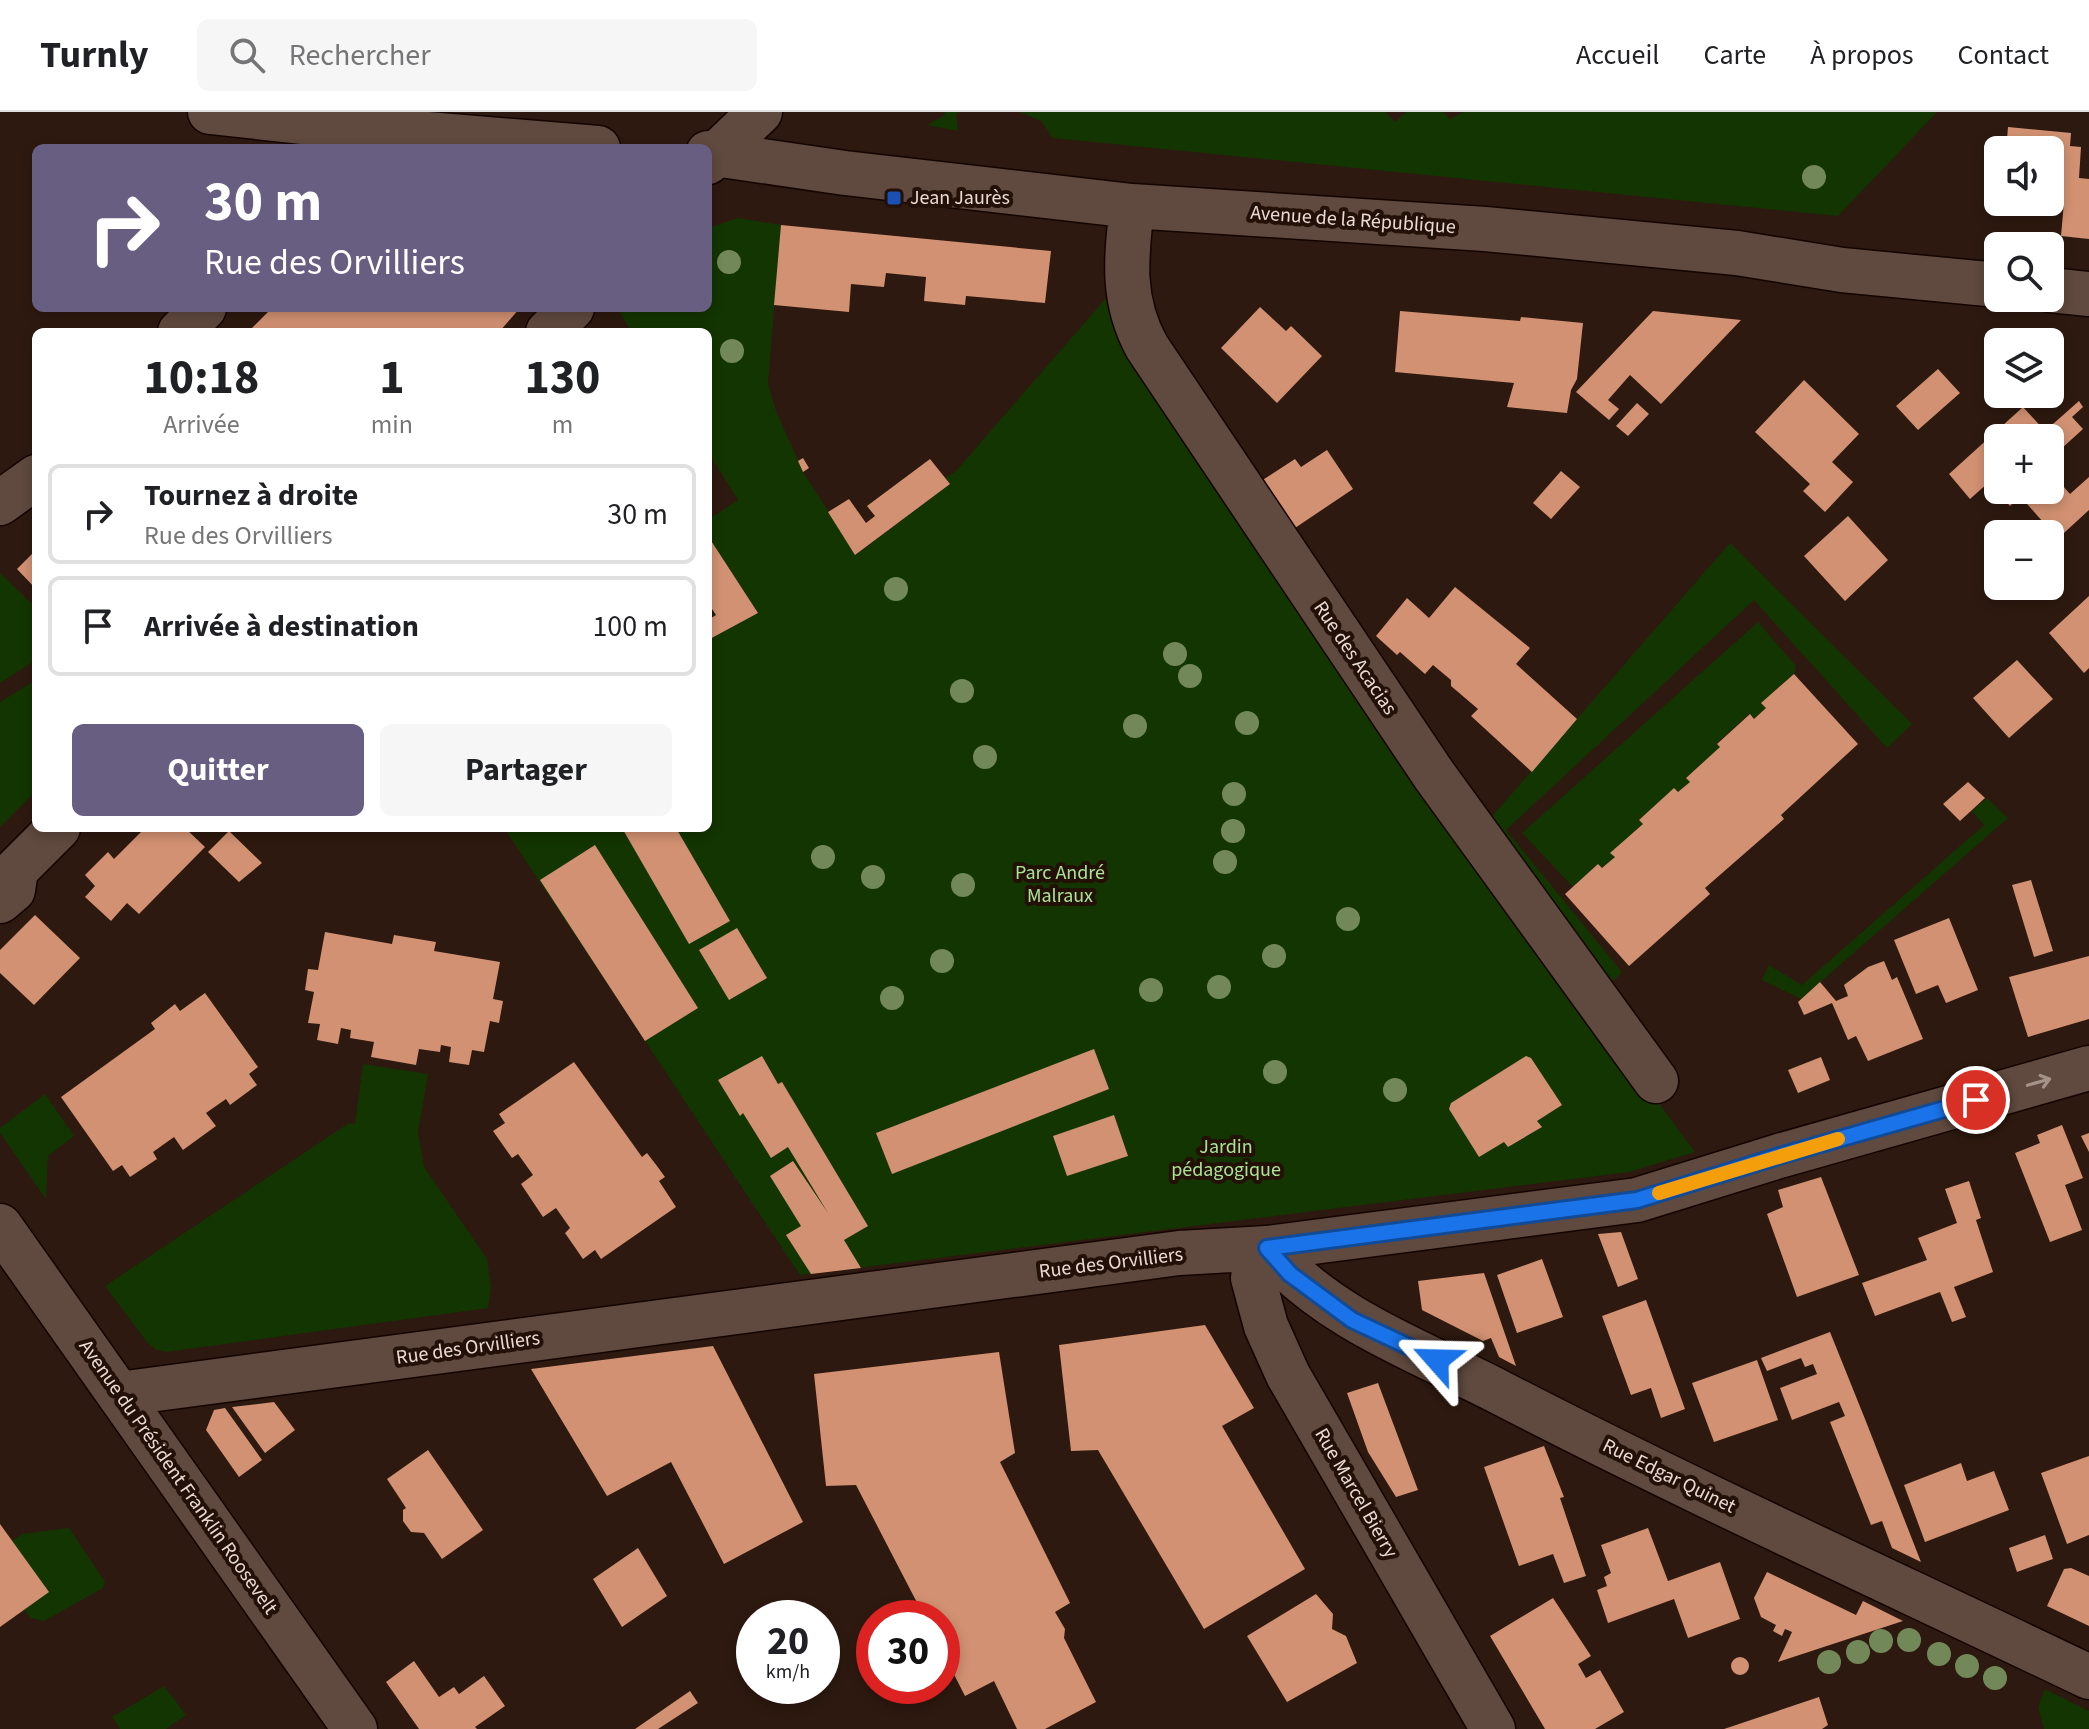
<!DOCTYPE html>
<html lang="fr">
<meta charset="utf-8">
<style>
body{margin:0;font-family:"Source Sans 3",sans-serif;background:#f6f6f6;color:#202124;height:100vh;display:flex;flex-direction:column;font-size:30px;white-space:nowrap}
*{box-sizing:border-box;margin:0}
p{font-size:26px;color:#757577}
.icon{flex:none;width:44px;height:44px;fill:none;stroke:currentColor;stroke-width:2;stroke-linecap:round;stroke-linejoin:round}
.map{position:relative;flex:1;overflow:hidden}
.drawer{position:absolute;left:32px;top:216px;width:680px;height:504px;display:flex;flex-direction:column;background:#fff;border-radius:12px;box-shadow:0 4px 12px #0003}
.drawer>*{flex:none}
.hud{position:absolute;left:32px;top:32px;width:680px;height:168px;border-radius:12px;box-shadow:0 4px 12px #0003;background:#685e82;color:#fff;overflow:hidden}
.controls{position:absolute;left:1984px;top:24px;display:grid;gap:16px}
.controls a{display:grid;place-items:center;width:80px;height:80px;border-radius:12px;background:#fff;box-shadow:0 4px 12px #0003;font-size:40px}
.speed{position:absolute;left:736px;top:1488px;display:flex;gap:16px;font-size:40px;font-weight:700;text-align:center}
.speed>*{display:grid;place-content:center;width:104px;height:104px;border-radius:50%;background:#fff;box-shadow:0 4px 12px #0003;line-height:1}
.speed small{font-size:20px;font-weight:400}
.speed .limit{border:12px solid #d22;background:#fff;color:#111}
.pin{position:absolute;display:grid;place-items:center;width:68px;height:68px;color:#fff;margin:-34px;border:4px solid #fff;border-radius:50%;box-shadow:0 2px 8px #0007}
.me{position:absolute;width:88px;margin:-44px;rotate:295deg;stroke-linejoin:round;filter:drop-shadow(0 0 6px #0008)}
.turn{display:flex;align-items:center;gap:28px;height:168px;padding:0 40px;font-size:36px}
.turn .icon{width:104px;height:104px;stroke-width:2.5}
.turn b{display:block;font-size:56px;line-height:68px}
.eta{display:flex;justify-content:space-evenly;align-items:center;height:136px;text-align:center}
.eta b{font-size:48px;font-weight:700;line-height:56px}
.cta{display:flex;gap:16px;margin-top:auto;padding:16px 40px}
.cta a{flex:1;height:92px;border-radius:12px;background:#685e82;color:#fff;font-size:32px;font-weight:700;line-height:92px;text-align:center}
.cta a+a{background:#f6f6f6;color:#202124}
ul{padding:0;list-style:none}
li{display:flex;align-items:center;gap:24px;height:100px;margin:0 16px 12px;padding:0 24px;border:4px solid #e0e0e0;border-radius:12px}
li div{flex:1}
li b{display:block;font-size:30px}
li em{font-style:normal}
header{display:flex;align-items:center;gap:48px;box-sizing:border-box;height:112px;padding:0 40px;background:#fff;border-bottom:2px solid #e0e0e0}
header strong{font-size:38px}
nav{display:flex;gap:44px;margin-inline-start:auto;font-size:28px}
.search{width:560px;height:72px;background:#f6f6f6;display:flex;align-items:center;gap:20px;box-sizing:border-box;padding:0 28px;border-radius:12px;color:#757577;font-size:30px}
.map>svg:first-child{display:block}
.green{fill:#133501}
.building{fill:#d29172}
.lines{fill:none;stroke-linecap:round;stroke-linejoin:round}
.minor-casing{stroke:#140400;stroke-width:47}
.minor{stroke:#60493e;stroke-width:44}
.tree{fill:#728858}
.oneway{stroke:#a49289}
.route-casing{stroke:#114b97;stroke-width:20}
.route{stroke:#1a73e8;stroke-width:14}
.slow{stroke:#f59e0b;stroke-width:14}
.transit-dot{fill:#1a4fb4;stroke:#231007;stroke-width:3}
.labels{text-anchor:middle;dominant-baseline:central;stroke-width:8;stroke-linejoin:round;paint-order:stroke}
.poi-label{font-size:20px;fill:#e9dbd4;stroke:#231007;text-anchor:start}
.street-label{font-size:20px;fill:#e9dbd4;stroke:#231007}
.park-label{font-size:20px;fill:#aae394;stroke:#231007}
</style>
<header>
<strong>Turnly</strong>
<div class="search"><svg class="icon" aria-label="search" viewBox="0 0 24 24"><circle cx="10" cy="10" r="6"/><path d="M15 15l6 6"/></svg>Rechercher</div>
<nav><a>Accueil</a><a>Carte</a><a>À propos</a><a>Contact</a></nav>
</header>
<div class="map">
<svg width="2089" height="1617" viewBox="0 0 2089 1617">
<rect width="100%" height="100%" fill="#2d190f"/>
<path class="green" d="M 944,0 L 964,0 L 956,1 L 958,19 L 927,13 L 945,3 Z
M 1020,0 L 1385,0 L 1395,10 L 1406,0 L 1443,0 L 1450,7 L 1463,0 L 1937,0 L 1838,104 L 1053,26 L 1041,9 Z
M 738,106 L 781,113 L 768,271 L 776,299 L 803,360 L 856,443 L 950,372 L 945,366 L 956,359 L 1107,185 L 1131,239 L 1433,686 L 1695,1040 L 1629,1060 L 800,1163 L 504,716 L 708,716 L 708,528 L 758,501 L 708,424 L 708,408 L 738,388 L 708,340 L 708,220 L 632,220 L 620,201 L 624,196 L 708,196 L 708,116 Z
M 1730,431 L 1912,612 L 1887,636 L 1754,488 L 1506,718 L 1622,860 L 1611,871 L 1618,879 L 1606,886 L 1482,716 Z
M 0,461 L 36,496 L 36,548 L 0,571 Z
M 1758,510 L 1796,554 L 1794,562 L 1762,591 L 1766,596 L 1754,607 L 1749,602 L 1717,631 L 1720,635 L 1686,666 L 1690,670 L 1678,680 L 1674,677 L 1640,707 L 1643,712 L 1611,741 L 1615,745 L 1602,756 L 1598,752 L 1573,775 L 1522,721 Z
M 36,568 L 36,679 L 0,715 L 0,590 Z
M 1987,686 L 2008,706 L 1801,887 L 1762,868 L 1769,853 L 1802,873 L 1984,713 L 1972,699 Z
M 363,952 L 428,962 L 418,1020 L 424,1055 L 487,1147 L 491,1175 L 488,1196 L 166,1240 L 155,1237 L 147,1230 L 105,1174 L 349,1011 L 355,1012 Z
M 45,982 L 74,1024 L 48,1044 L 46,1087 L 0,1021 L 0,1016 Z
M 69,1416 L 105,1470 L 103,1476 L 44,1509 L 31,1506 L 24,1498 L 48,1480 L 12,1429 L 22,1422 Z
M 164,1574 L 186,1603 L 166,1617 L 120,1617 L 112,1605 Z
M 2045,1577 L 2089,1599 L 2089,1617 L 2044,1617 L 2038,1595 Z"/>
<path class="building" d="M 2008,15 L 2071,21 L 2070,34 L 2081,35 L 2079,66 L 2089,67 L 2089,127 L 2061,124 L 2064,90 L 2050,89 L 2050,38 L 2006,38 Z
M 781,113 L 1051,139 L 1045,191 L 966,184 L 965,193 L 924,189 L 926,165 L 886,161 L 884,175 L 851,172 L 849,200 L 774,193 Z
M 1260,195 L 1286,219 L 1291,214 L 1322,244 L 1277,291 L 1221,236 Z
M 272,196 L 520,196 L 499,220 L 248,220 Z
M 1400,199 L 1520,209 L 1521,205 L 1583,211 L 1577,267 L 1571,278 L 1567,301 L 1507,295 L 1514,271 L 1395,260 Z
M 1653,199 L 1741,208 L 1661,292 L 1630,263 L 1608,288 L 1619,297 L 1609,308 L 1576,280 Z
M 1938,257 L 1960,281 L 1918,318 L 1896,294 Z
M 1804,268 L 1859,322 L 1832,350 L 1853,370 L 1825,400 L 1803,379 L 1810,372 L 1755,320 Z
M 2079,289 L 2083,295 L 2072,305 L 2083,317 L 2050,347 L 2050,326 L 1998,326 L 1998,378 L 2050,378 L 2050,359 L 2070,382 L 2089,365 L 2089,398 L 2053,431 L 2050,422 L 2047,422 L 2051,419 L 2020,384 L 2010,394 L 1988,371 L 1970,387 L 1949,362 L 2023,295 L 2045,319 Z
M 1637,291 L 1649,302 L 1628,324 L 1616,314 Z
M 1327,338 L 1353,377 L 1289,420 L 1258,371 L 1295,347 L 1301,355 Z
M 803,346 L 809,356 L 803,360 L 798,349 Z
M 930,347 L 950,372 L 855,443 L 828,400 L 849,387 L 866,411 L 875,404 L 867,394 Z
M 1561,359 L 1580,375 L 1551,407 L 1533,391 Z
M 1848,404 L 1888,448 L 1845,489 L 1804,444 Z
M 708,424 L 758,501 L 708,528 L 708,508 L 716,503 L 708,491 Z
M 36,438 L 36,477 L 17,457 Z
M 1455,475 L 1530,536 L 1516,552 L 1577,607 L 1532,660 L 1471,604 L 1478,597 L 1451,574 L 1451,568 L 1433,553 L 1425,562 L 1400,540 L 1397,543 L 1376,524 L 1407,486 L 1429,506 Z
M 2089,484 L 2089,556 L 2084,561 L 2049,521 Z
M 2017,548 L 2053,587 L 2009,626 L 1973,586 Z
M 1794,562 L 1858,632 L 1781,703 L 1784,707 L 1705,776 L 1710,782 L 1629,854 L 1565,782 L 1598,752 L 1602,756 L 1615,745 L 1610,741 L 1643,712 L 1639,708 L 1674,676 L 1678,680 L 1690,670 L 1686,666 L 1720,635 L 1717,632 L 1750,602 L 1754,607 L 1766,596 L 1761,591 Z
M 1968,670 L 1985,686 L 1960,709 L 1943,692 Z
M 145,716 L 185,716 L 205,735 L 139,802 L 127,791 L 111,809 L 85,785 L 95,774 L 85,763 L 108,740 L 114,747 Z
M 622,716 L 676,716 L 730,809 L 689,832 Z
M 229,719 L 262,751 L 239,770 L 208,740 Z
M 595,733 L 698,896 L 645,929 L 540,768 Z
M 2031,768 L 2053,839 L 2034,845 L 2012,773 Z
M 35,803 L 80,846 L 34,893 L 0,861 L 0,838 Z
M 1949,806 L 1978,878 L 1946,891 L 1938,873 L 1916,882 L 1894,828 Z
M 737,816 L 767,866 L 729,888 L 699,838 Z
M 325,820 L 392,832 L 394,823 L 436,830 L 434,839 L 500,850 L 493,887 L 503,889 L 499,911 L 490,909 L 484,940 L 472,938 L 469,953 L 449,950 L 451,935 L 441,933 L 440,940 L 419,937 L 416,953 L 371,945 L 374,930 L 350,926 L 351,918 L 341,916 L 338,932 L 317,928 L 320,912 L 308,911 L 314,880 L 305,878 L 308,857 L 318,858 Z
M 2089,844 L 2089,907 L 2028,925 L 2009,865 Z
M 1884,849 L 1892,868 L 1897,865 L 1923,927 L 1868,949 L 1856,924 L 1848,928 L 1832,891 L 1804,903 L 1798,890 L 1820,870 L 1836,889 L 1848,884 L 1844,873 L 1868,855 Z
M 205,881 L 258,955 L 249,962 L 257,973 L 230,993 L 226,987 L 206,1001 L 216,1014 L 183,1038 L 174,1025 L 153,1040 L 157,1047 L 130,1065 L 122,1053 L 113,1059 L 61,985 L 155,917 L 151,911 L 175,892 L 180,899 Z
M 1094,937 L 1109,977 L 892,1062 L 876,1021 Z
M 762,944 L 778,972 L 782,970 L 868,1114 L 844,1128 L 861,1156 L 811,1162 L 786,1123 L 801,1114 L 770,1064 L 793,1049 L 828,1101 L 788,1035 L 771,1046 L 743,1001 L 740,1004 L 718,968 Z
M 1526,944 L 1531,946 L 1562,993 L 1537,1009 L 1542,1015 L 1508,1035 L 1504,1030 L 1479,1045 L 1449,997 L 1451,991 Z
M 1821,945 L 1830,968 L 1798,981 L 1788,958 Z
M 574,950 L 642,1045 L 647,1041 L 657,1054 L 665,1065 L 659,1069 L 676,1095 L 601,1147 L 595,1138 L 583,1147 L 565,1121 L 570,1116 L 556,1096 L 543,1105 L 521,1072 L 533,1063 L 518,1042 L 512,1046 L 493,1019 L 505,1011 L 499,1002 Z
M 1114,1003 L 1128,1044 L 1067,1064 L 1053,1024 Z
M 2062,1013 L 2083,1066 L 2065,1073 L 2082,1118 L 2050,1130 L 2015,1041 L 2040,1031 L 2037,1023 Z
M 2089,1021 L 2089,1040 L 2081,1024 Z
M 1821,1065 L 1859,1163 L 1797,1185 L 1767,1102 L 1783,1095 L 1778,1078 Z
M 1969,1069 L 1981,1106 L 1976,1108 L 1993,1160 L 1954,1175 L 1966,1205 L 1952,1210 L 1940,1180 L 1875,1204 L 1862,1171 L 1927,1148 L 1918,1126 L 1957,1111 L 1945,1077 Z
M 1621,1120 L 1638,1167 L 1618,1175 L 1598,1122 Z
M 1542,1147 L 1563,1205 L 1517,1221 L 1497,1163 Z
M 1484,1161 L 1516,1254 L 1499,1245 L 1491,1226 L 1483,1229 L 1422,1198 L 1418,1169 Z
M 1646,1188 L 1685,1297 L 1661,1306 L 1651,1276 L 1631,1283 L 1602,1204 Z
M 1205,1213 L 1254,1296 L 1222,1314 L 1305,1457 L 1204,1517 L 1098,1338 L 1071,1339 L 1059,1233 Z
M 1830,1220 L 1865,1307 L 1921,1450 L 1892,1436 L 1882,1409 L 1871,1413 L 1830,1310 L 1845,1304 L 1839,1290 L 1792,1308 L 1780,1276 L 1817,1262 L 1813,1252 L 1805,1255 L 1801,1246 L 1767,1259 L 1761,1246 Z
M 713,1234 L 803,1410 L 724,1452 L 671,1350 L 607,1384 L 531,1257 Z
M 999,1240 L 1015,1341 L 1000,1350 L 1070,1491 L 1055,1500 L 1065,1517 L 1064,1526 L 1096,1590 L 1045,1617 L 1017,1617 L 994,1569 L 965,1584 L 942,1539 L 942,1506 L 925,1506 L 856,1373 L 826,1374 L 814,1262 Z
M 1757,1248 L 1778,1308 L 1714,1330 L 1692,1271 Z
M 1378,1271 L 1418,1378 L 1396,1385 L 1368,1340 L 1347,1281 Z
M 274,1290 L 295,1318 L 265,1341 L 232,1295 Z
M 225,1296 L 262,1348 L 239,1365 L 206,1318 L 214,1298 Z
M 1544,1334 L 1564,1385 L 1560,1386 L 1586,1464 L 1564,1471 L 1553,1442 L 1519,1454 L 1484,1355 Z
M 428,1338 L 483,1418 L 442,1447 L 424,1421 L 411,1420 L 403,1409 L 403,1398 L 406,1396 L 387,1367 Z
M 2089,1344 L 2089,1423 L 2067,1432 L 2041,1361 Z
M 1961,1351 L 1967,1369 L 1994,1359 L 2009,1398 L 1925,1430 L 1904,1373 Z
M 0,1412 L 49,1480 L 0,1515 Z
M 1648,1416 L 1668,1469 L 1720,1450 L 1740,1507 L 1688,1526 L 1674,1487 L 1608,1511 L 1597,1478 L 1607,1474 L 1604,1465 L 1611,1461 L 1601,1433 Z
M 2045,1423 L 2053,1447 L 2017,1460 L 2009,1436 Z
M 638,1436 L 667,1484 L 622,1515 L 593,1467 Z
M 2071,1456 L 2089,1464 L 2089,1514 L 2047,1494 L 2064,1457 Z
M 1767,1460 L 1856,1503 L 1863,1489 L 1903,1509 L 1778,1550 L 1792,1520 L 1785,1517 L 1782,1524 L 1773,1519 L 1776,1513 L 1761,1505 L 1754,1486 Z
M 1316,1482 L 1333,1502 L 1332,1517 L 1346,1524 L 1357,1551 L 1287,1590 L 1247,1524 Z
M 1553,1486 L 1591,1544 L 1578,1552 L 1586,1566 L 1600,1558 L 1624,1600 L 1595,1617 L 1545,1617 L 1490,1524 Z
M1731 1554a9 9 0 1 1 18 0a9 9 0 1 1-18 0Z
M 414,1549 L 439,1585 L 454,1575 L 459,1582 L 484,1564 L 505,1594 L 475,1615 L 477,1617 L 419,1617 L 386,1570 Z
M 690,1579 L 698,1591 L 658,1617 L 635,1617 Z
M 1819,1585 L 1828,1613 L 1822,1617 L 1724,1617 Z"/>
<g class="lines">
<g class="minor-casing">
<path id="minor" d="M 210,0 L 367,17 L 598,36
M 708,41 L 845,61 L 1132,94 L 1485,117 L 1737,141 L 1842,158 L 1998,173
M 708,50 L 760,0
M 1132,94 C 1126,146 1121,188 1147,235 L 1434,663 L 1656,969
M 2050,178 L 2089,182
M 180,220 L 204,196
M 548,220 L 572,196
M 0,391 L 36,365
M 0,789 L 13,778 L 16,758 L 58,716
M 0,1114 L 355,1617
M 1267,1136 C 1330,1208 1418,1238 1501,1281 C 1694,1381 1893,1471 2089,1565
M 1267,1136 L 1253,1166 L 1266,1214 L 1288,1263 L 1493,1617
M 119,1282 L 1179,1141 L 1267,1136 L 1637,1088 L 1779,1044 L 2089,956"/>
</g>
<use href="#minor" class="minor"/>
</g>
<g class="tree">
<circle cx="1814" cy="65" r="12"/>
<circle cx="729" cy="150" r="12"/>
<circle cx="732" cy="239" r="12"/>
<circle cx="896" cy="477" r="12"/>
<circle cx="1175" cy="542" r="12"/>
<circle cx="1190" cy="564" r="12"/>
<circle cx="962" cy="579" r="12"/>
<circle cx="1247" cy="611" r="12"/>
<circle cx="1135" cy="614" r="12"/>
<circle cx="985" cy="645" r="12"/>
<circle cx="1234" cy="682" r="12"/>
<circle cx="1233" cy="719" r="12"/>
<circle cx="823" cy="745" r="12"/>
<circle cx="1225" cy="750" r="12"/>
<circle cx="873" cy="765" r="12"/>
<circle cx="963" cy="773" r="12"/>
<circle cx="1348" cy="807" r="12"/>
<circle cx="1274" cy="844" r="12"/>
<circle cx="942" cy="849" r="12"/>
<circle cx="1219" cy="875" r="12"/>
<circle cx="1151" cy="878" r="12"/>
<circle cx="892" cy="886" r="12"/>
<circle cx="1275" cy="960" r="12"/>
<circle cx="1395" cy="978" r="12"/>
<circle cx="1909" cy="1528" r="12"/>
<circle cx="1881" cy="1529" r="12"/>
<circle cx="1858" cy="1540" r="12"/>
<circle cx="1939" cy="1542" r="12"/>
<circle cx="1829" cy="1550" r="12"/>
<circle cx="1967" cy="1554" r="12"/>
<circle cx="1995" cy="1566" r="12"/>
</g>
<defs><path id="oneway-shaft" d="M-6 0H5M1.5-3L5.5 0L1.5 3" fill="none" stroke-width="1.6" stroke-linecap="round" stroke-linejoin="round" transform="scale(2)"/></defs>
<use class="oneway" href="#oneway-shaft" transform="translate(2039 970) rotate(-16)"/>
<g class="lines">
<g class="route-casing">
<path id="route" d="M 1437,1248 L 1352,1208 L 1290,1162 L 1267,1136 L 1637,1088 L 1779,1044 L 1976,988"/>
</g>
<use href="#route" class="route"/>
<path class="slow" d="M 1659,1081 L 1838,1027"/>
</g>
<rect class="transit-dot" x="886" y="78" width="16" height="16" rx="4"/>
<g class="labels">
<g class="poi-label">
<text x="910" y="86">Jean Jaurès</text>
</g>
<g class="street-label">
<text transform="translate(1353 108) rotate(4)">Avenue de la République</text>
<text transform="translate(1355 546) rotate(56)">Rue des Acacias</text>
<text transform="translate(1111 1151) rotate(-7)">Rue des Orvilliers</text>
<text transform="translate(468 1236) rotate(-8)">Rue des Orvilliers</text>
<text transform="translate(1669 1364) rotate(26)">Rue Edgar Quinet</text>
<text transform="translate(178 1365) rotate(55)">Avenue du Président Franklin Roosevelt</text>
<text transform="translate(1356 1381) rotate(60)">Rue Marcel Bierry</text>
</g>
<g class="park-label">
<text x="1060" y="761">Parc André<tspan x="1060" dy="23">Malraux</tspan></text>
<text x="1226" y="1035">Jardin<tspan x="1226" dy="23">pédagogique</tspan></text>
</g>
</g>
</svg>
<div class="controls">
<a><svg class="icon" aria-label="sound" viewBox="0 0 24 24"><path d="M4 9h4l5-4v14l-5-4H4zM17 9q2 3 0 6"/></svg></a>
<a><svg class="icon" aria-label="search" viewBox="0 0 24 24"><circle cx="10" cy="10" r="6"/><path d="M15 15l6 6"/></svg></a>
<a><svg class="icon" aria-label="layers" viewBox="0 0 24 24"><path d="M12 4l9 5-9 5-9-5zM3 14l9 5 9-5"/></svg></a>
<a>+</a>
<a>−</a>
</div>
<div class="speed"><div>20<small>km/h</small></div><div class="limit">30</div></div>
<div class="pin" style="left:1976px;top:988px;background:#d93025"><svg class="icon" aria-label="arrive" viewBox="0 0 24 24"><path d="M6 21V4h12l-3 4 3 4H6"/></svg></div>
<svg class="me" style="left:1437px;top:1248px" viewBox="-20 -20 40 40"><path d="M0-17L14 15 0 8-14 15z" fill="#1a73e8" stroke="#fff" stroke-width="4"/></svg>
<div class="hud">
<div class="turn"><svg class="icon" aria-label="right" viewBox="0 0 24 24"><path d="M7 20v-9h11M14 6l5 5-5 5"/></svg><div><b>30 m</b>Rue des Orvilliers</div></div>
</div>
<section class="drawer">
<div class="eta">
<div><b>10:18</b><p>Arrivée</p></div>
<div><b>1</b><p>min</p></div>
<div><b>130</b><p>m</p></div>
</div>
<ul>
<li><svg class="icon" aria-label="right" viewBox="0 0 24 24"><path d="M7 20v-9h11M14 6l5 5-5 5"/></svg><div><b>Tournez à droite</b><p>Rue des Orvilliers</p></div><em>30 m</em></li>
<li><svg class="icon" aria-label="arrive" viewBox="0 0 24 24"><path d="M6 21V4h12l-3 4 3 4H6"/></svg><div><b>Arrivée à destination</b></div><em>100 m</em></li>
</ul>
<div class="cta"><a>Quitter</a><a>Partager</a></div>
</section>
</div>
